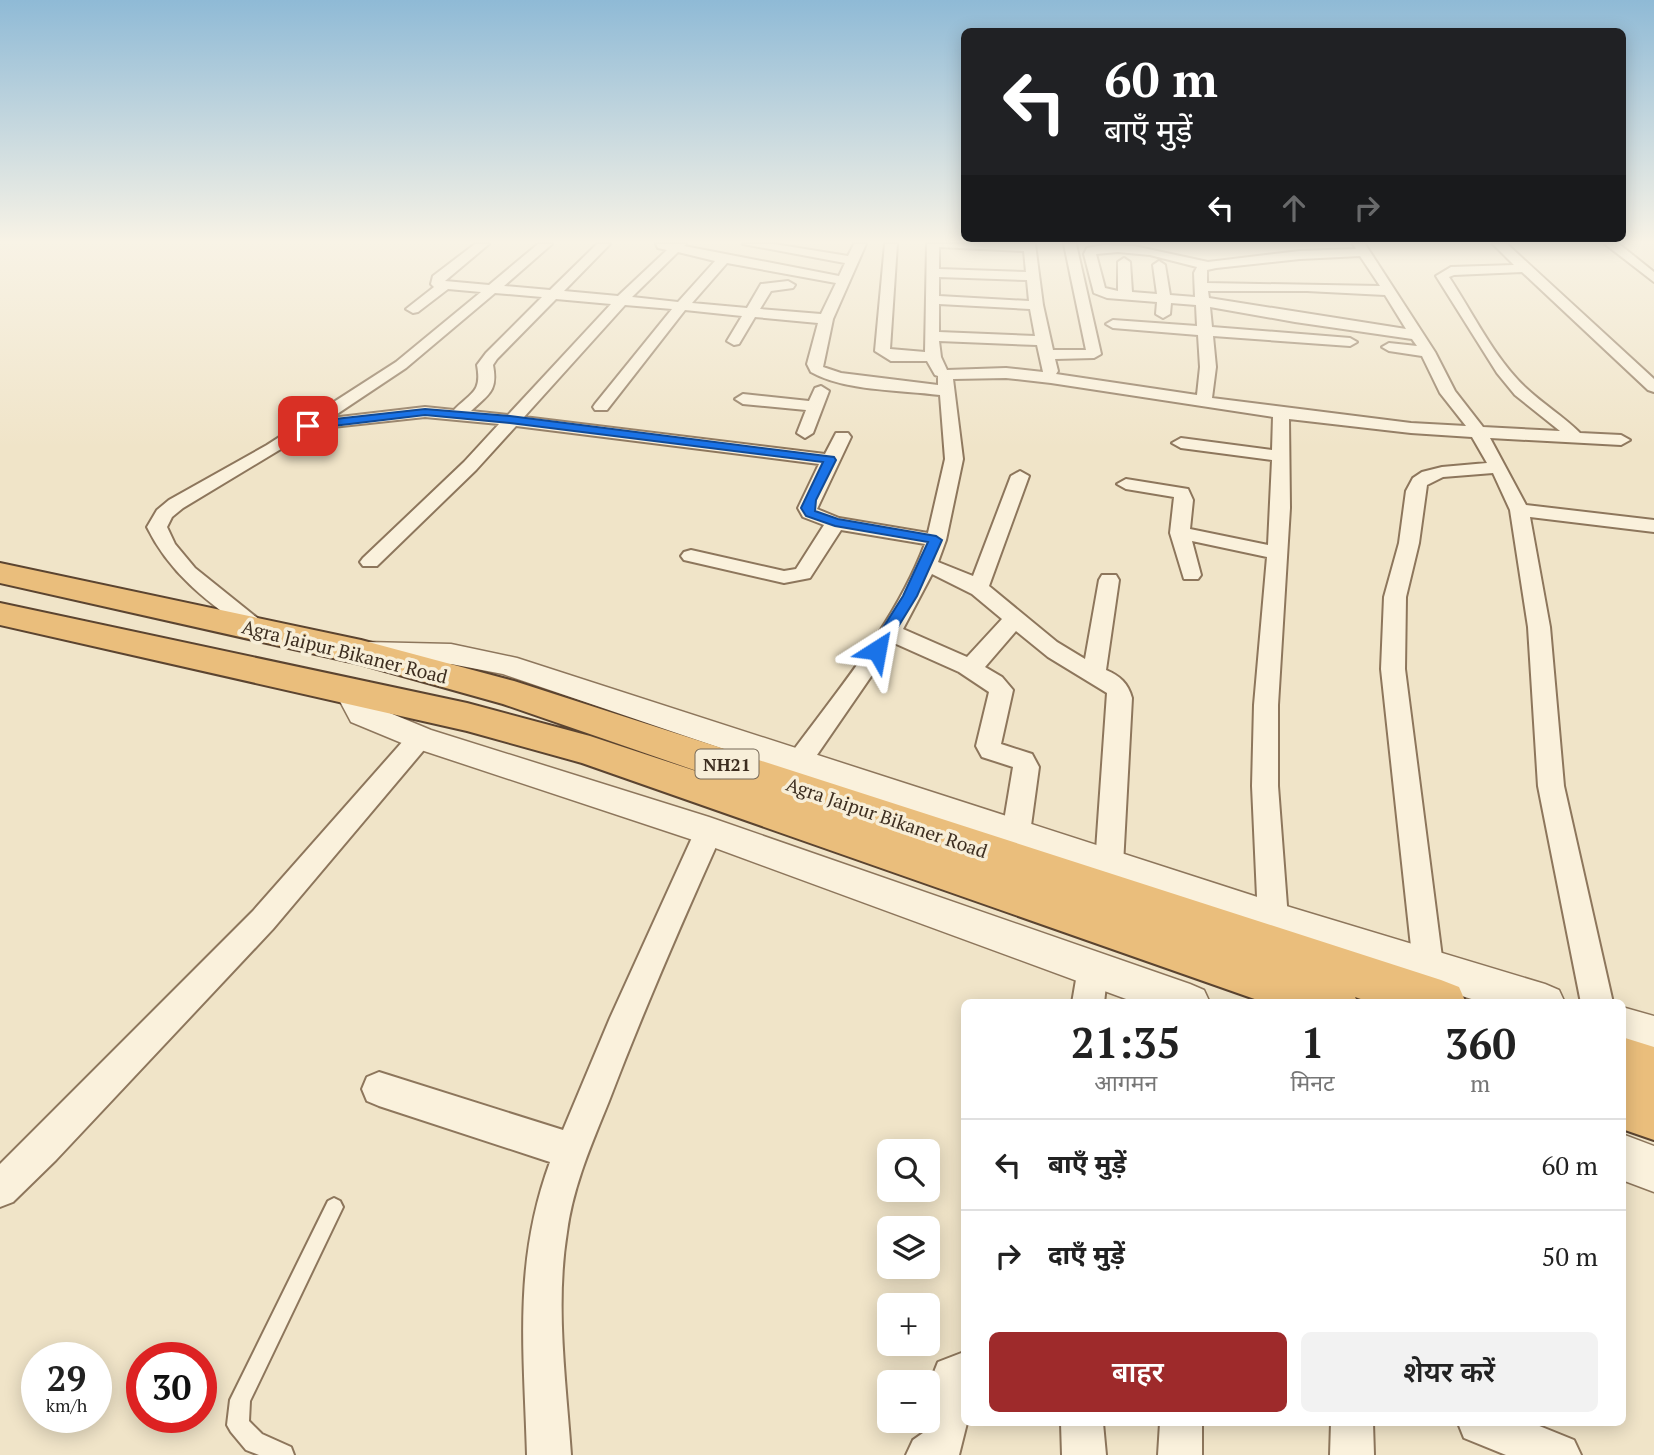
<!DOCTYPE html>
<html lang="hi">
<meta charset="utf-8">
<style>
body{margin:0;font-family:"PT Serif","Noto Sans Devanagari",serif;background:#f2f2f2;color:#222;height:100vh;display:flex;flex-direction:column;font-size:26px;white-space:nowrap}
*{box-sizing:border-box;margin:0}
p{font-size:23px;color:#767676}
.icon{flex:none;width:38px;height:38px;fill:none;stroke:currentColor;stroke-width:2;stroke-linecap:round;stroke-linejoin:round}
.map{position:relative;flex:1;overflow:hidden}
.details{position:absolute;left:961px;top:999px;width:665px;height:427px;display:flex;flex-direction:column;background:#fff;border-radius:10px;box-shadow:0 4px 18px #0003}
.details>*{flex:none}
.hud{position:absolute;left:961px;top:28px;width:665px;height:214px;border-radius:10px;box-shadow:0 4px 18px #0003;background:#202124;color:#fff;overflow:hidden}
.buttons{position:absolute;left:877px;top:1139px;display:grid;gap:14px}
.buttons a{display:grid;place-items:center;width:63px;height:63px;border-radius:10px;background:#fff;box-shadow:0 4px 18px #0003;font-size:35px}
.speed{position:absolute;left:21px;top:1342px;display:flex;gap:14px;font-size:35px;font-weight:700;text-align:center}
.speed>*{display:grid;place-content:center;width:91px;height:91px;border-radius:50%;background:#fff;box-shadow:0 4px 18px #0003;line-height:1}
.speed small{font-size:18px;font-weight:400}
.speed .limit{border:10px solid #d22;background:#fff;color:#111}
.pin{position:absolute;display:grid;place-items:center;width:60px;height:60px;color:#fff;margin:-30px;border-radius:14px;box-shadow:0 4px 10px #0006}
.me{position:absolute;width:77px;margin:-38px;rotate:34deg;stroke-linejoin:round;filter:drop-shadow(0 0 5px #0008)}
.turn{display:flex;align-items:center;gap:24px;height:147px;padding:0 28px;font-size:32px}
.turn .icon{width:91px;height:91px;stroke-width:2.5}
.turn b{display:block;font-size:49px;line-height:60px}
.lanes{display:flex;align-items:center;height:66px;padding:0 28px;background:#0003;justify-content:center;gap:35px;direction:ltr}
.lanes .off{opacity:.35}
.eta{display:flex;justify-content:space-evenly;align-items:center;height:119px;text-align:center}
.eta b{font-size:42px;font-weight:600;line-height:49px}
.button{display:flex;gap:14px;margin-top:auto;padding:14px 28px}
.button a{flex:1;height:80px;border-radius:10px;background:#9e2a2b;color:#fff;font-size:28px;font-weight:600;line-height:80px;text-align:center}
.button a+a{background:#f2f2f2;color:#222}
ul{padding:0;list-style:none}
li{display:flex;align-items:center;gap:21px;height:91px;padding:0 28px;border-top:2px solid #e0e0e0}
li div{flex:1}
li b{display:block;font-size:26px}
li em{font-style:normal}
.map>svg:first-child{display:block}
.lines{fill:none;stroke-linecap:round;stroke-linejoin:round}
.service-casing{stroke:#8d765c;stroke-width:4}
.minor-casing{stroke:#8d765c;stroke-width:4}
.tertiary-casing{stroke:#8d765c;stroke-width:3}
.trunk-casing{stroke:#5b4430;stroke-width:4}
.service{fill:#faf1dc;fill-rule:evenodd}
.minor{fill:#faf1dc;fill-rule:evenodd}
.tertiary{fill:#faf1dc;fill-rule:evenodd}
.trunk{fill:#eabe7c;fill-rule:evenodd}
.route{fill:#1a73e8;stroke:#114b97;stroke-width:2}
.labels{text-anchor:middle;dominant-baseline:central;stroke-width:7;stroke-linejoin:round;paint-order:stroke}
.shield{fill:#f7eed8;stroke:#756857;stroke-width:2}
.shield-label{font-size:18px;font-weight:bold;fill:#3d2e20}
.street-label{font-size:19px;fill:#3d2e20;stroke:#f7eed8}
</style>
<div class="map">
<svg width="1654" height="1455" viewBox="0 0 1654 1455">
<rect width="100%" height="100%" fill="#f0e4c8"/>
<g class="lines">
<g class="service-casing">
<path id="service" d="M 334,1198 L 340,1201 L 343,1207 L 250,1401 L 249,1421 L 262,1434 L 291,1447 L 294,1455 L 259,1455 L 246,1450 L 231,1432 L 227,1425 L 230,1400 L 328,1201 Z"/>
</g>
<g class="minor-casing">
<path id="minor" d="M 475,244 L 489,244 L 445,281 L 489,285 L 538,244 L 552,244 L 504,286 L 550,290 L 597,244 L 610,244 L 564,291 L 618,296 L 667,250 L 658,248 L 656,244 L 686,244 L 684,246 L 839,276 L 845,263 L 743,244 L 774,244 L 848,256 L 854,244 L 866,244 L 833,319 L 823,367 L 841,373 L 938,385 L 938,376 L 935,375 L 927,361 L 891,361 L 875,351 L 885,244 L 897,244 L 890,349 L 925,352 L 927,244 L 1035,244 L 1043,305 L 1053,350 L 1086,350 L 1064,244 L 1076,244 L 1101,354 L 1094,358 L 1055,359 L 1058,371 L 1056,374 L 1197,395 L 1200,367 L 1198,335 L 1113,328 L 1106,324 L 1113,320 L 1197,326 L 1196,305 L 1171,303 L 1170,314 L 1163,318 L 1156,314 L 1157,302 L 1107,298 L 1094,293 L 1084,254 L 1087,248 L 1104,245 L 1134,246 L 1208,262 L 1300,251 L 1356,249 L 1353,244 L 1365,244 L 1435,352 L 1455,391 L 1483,427 L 1560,431 L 1515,395 L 1497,373 L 1436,276 L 1451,267 L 1514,265 L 1493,244 L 1507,244 L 1654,379 L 1654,392 L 1648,390 L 1522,272 L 1454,275 L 1449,277 C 1473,313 1494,358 1526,388 C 1543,404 1563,416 1580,433 L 1621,435 L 1630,440 L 1621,445 L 1490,438 L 1526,505 L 1654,520 L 1654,532 L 1530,517 L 1550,627 L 1564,786 L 1613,1003 L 1581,1003 L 1538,786 L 1528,627 L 1510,510 L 1493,473 L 1443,477 L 1427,485 L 1419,543 L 1406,597 L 1405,669 L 1443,965 L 1439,975 L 1428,979 L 1417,975 L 1413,965 L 1381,669 L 1384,597 L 1399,543 L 1406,491 L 1413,478 L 1422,472 L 1442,467 L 1487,463 L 1472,437 L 1411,433 L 1289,419 L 1290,508 L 1278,705 L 1278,786 L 1288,919 L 1283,928 L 1273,932 L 1263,928 L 1258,919 L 1252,786 L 1254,705 L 1267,557 L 1192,541 L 1201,575 L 1198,579 L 1184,579 L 1170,533 L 1174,497 L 1126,489 L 1117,484 L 1126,479 L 1188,489 L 1193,500 L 1190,529 L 1268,545 L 1272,460 L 1181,448 L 1172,443 L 1181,438 L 1272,450 L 1273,417 L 1051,383 L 1006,378 L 953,379 L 963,459 L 946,540 L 938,562 L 973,576 L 1011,476 L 1020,471 L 1029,476 L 989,586 L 1057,642 L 1085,659 L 1099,580 L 1102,575 L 1116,575 L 1119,580 L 1106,670 C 1120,676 1128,683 1132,698 L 1123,865 L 1119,873 L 1109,877 L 1099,873 L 1095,865 L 1107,693 L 1048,657 L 1016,631 L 985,667 L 1002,677 L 1013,690 L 1001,744 L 1032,754 L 1039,767 L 1030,833 L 1026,841 L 1016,844 L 1006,841 L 1002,833 L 1013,767 L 982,757 L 976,746 L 989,692 L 959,672 L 894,643 L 797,784 L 788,787 L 779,784 L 775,777 L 779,770 C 830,699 894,627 925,544 L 841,530 L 810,578 L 784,583 L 684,560 L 681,556 L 684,552 L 691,550 L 784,571 L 796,569 L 824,525 L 803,517 L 798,508 L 819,464 L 516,426 L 476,470 L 377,566 L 363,566 L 360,562 L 363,558 L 464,462 L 499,424 L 425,417 L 314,429 L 183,508 L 172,517 L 167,527 L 175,544 L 195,568 L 271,629 L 268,634 L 260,636 L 252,634 C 210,603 171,576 147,527 L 157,510 L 169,500 L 267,445 L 396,362 L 481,292 L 448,289 L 418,312 L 413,313 L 406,309 L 434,287 L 431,284 L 433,276 ZM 939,247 L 1024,251 L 1026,272 L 939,269 ZM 678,252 L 715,261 L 678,302 L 632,297 ZM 1118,252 L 1150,255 L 1197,267 L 1194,273 L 1195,297 L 1170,295 L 1165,265 L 1159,261 L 1153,265 L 1157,294 L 1132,292 L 1130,262 L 1124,258 L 1118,262 L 1118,291 L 1105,288 L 1096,254 ZM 1360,256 L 1380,286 L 1207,283 L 1207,270 L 1216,268 L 1300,259 ZM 727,263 L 836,283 L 821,314 L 760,309 L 771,291 L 793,288 L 795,285 L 788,281 L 761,284 L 747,308 L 692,303 ZM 939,277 L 1027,280 L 1029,301 L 939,296 ZM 1208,291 L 1307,291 L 1385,295 L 1406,329 L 1209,298 ZM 495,293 L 542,297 L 486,353 L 477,365 C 482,392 472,392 454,410 L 425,407 L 331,418 L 406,368 ZM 556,299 L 611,304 L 508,415 L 471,411 C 489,394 498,391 493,365 L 497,359 ZM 939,304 L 1030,309 L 1035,336 L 939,332 ZM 625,305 L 672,309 L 595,404 L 593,407 L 595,410 L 607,410 L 685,310 L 742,316 L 727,341 L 734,345 L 739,344 L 755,317 L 818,323 L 807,364 L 811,372 C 844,391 901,390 940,395 L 945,459 L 928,533 L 839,518 L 817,509 L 851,437 L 848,433 L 836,433 L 825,454 L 524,417 ZM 1210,307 L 1295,322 L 1412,339 L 1417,346 L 1389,343 L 1382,347 L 1389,351 L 1422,356 L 1440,393 L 1466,426 L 1411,423 L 1212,398 L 1216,367 L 1213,336 L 1350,346 L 1357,342 L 1350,338 L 1212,327 ZM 939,341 L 1037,345 L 1043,372 L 1006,368 L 947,370 L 941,357 ZM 932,574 L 972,594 L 1002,619 L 967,657 L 903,629 Z
M 1605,244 L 1619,244 L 1654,272 L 1654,282 Z
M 821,386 L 829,391 L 813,433 L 805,438 L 797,433 L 806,410 L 743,404 L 735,399 L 743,394 L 809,401 L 815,388 Z
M 420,729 L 429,732 L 432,738 L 429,744 L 273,929 L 56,1160 L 13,1202 L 0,1207 L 0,1164 L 253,911 L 411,732 Z
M 709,820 L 719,823 L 723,831 C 683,920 644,1009 609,1101 C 592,1143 573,1186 567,1232 C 555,1306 566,1381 571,1455 L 527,1455 C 524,1350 513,1263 550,1162 L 379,1106 L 367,1101 L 362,1089 L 367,1077 L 379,1072 L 563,1130 L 610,1018 L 695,831 L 699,823 Z
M 1093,954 L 1104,958 L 1108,968 L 1104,1003 L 1072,1003 L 1078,968 L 1082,958 Z
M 964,1352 L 964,1423 L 967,1423 L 959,1455 L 906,1455 L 913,1440 L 923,1433 L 925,1421 L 928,1421 L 932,1377 L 938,1362 Z
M 1061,1423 L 1103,1423 L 1106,1455 L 1062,1455 Z
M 1160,1423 L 1202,1423 L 1202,1455 L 1158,1455 Z
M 1331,1423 L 1373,1423 L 1374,1455 L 1330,1455 Z
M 1458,1423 L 1532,1423 L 1574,1440 L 1581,1455 L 1506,1455 L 1464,1438 Z"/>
</g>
<g class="tertiary-casing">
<path id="tertiary" d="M 366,642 L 451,644 L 517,658 L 1273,902 L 1545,984 L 1559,990 L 1565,1003 L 1484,1003 L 1273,936 L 503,674 L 451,664 L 366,662 L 356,659 L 351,652 L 356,645 Z
M 349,679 L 360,682 L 373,706 L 431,730 L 709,817 L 1190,984 L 1204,990 L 1210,1003 L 1137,1003 L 699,842 L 409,746 L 351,722 L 334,690 L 338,682 Z
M 1622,1007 L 1654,1016 L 1654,1056 L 1622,1047 Z
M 1622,1134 L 1654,1146 L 1654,1192 L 1622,1180 Z"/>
</g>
<g class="trunk-casing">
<path id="trunk" d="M 0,563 L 361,640 L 514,681 L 1441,980 L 1459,987 L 1466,1003 L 1372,1003 L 1355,997 L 1358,1003 L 1266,1003 L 582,763 L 467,731 L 0,625 L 0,603 L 467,703 L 590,736 L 723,780 L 503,704 L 360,664 L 0,583 Z
M 1622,1037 L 1654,1047 L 1654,1140 L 1622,1129 Z"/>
</g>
<use href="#service" class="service"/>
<use href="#minor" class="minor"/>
<use href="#tertiary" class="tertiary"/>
<use href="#trunk" class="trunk"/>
</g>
<linearGradient id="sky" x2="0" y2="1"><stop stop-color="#8fbad6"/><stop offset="0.54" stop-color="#f8f3e6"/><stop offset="1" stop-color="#f8f3e6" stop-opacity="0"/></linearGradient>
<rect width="1654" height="448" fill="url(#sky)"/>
<path class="route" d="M 425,409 L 510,416 L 834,457 L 836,460 L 816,500 L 815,511 L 838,519 L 936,536 L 942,540 L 917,596 L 882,653 L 877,655 L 869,650 L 903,596 L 928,542 L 835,526 L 806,516 L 801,508 L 823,462 L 510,423 L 425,415 L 308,429 L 302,426 L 308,422 Z"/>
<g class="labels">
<rect class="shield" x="695.5" y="749.5" width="63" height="29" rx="5"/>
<g class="shield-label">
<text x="727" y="764">NH21</text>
</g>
<g class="street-label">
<text transform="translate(345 651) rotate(14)">Agra Jaipur Bikaner Road</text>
<text transform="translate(887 817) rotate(19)">Agra Jaipur Bikaner Road</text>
</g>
</g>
</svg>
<div class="buttons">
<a><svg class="icon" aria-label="search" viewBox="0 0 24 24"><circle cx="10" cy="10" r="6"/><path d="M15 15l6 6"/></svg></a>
<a><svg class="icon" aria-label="layers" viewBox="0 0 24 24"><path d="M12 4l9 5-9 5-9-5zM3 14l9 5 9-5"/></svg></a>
<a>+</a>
<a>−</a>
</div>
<div class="speed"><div>29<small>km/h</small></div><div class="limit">30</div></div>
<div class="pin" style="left:308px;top:426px;background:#d93025"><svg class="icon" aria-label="arrive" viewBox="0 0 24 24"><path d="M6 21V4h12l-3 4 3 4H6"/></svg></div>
<svg class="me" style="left:877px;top:650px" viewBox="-20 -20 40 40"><path d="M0-17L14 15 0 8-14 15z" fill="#1a73e8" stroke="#fff" stroke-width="4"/></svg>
<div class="hud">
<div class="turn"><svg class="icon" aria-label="left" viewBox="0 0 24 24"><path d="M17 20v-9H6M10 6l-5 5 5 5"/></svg><div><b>60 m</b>बाएँ मुड़ें</div></div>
<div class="lanes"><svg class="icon" aria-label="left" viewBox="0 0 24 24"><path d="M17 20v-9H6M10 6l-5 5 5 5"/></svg><svg class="icon off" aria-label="ahead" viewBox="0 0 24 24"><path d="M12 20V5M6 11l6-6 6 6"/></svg><svg class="icon off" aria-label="right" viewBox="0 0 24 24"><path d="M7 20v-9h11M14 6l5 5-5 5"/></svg></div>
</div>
<section class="details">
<div class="eta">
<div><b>21:35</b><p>आगमन</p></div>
<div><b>1</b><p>मिनट</p></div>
<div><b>360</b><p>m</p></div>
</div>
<ul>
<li><svg class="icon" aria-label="left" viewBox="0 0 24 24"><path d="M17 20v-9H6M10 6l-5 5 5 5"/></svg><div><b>बाएँ मुड़ें</b></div><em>60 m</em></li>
<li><svg class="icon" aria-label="right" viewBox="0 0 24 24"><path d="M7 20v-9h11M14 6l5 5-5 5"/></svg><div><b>दाएँ मुड़ें</b></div><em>50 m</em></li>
</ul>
<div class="button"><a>बाहर</a><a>शेयर करें</a></div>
</section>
</div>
